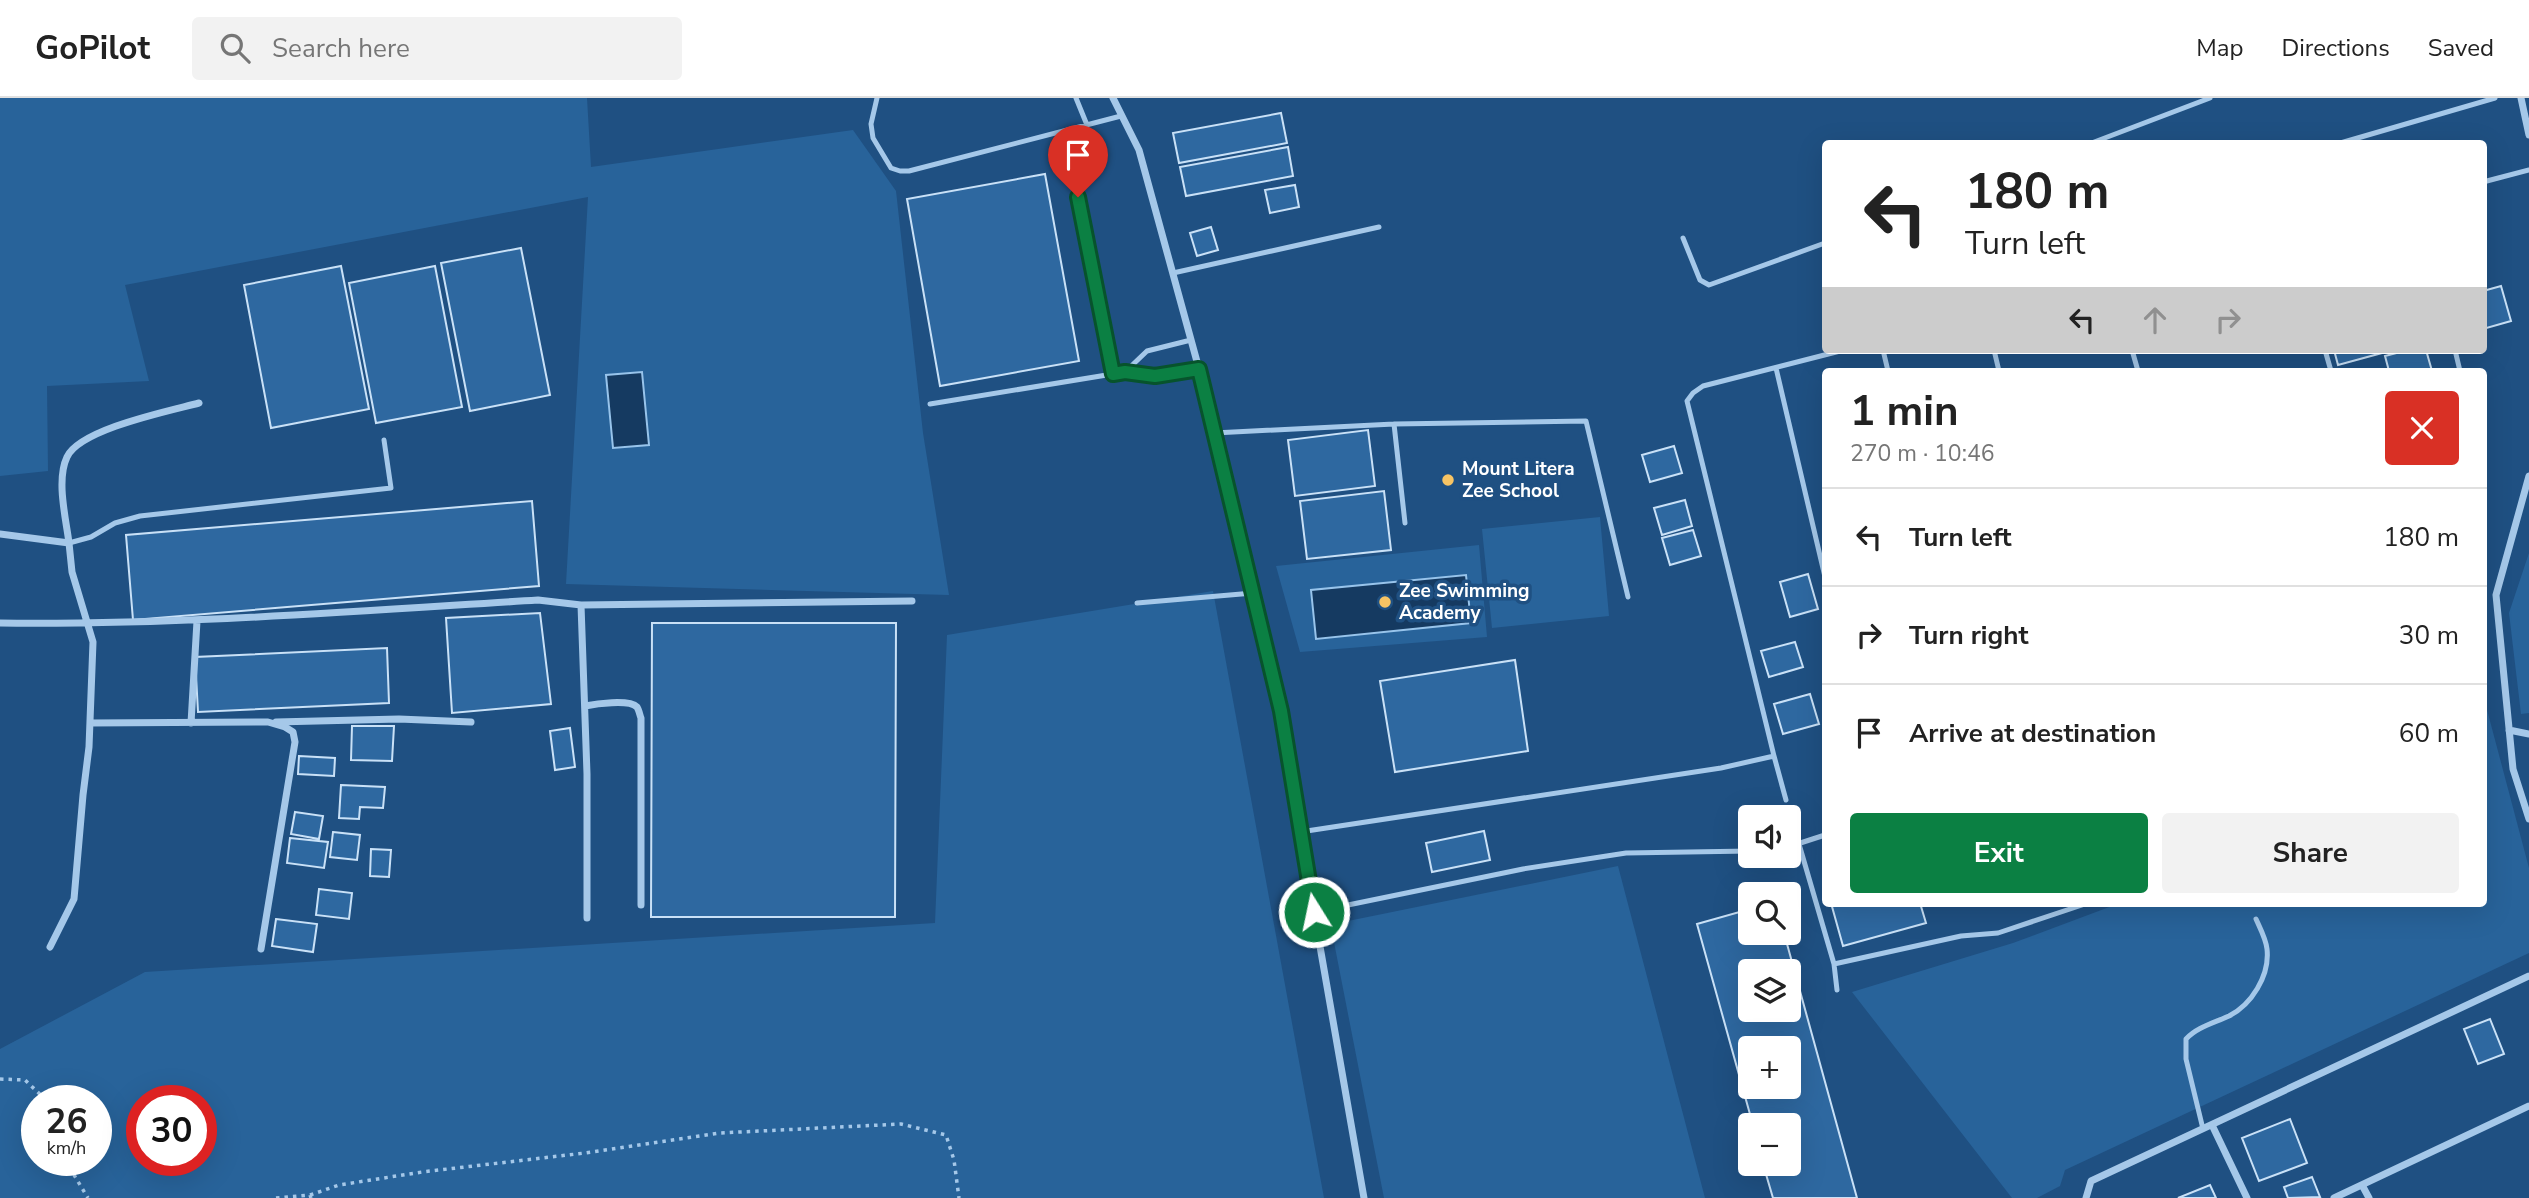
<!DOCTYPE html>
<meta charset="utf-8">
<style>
body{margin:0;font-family:"Nunito Sans",sans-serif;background:#f2f2f2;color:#222;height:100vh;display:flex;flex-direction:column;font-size:26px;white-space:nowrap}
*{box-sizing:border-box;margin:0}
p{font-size:23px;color:#767676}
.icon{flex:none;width:38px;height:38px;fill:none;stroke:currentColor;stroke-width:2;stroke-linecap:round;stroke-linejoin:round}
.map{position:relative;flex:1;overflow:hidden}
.side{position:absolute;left:1822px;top:270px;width:665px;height:539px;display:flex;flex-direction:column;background:#fff;border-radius:7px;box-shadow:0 7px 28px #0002}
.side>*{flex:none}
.guide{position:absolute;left:1822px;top:42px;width:665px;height:214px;border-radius:7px;box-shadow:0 7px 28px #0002;background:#fff;color:#222;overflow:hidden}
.buttons{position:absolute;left:1738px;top:707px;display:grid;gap:14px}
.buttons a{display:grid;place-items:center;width:63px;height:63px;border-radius:7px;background:#fff;box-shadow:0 7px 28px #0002;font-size:35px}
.speed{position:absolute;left:21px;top:987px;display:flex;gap:14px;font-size:35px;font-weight:700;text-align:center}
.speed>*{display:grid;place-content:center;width:91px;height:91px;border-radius:50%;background:#fff;box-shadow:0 7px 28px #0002;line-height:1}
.speed small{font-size:18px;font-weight:400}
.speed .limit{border:10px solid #d22;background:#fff;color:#111}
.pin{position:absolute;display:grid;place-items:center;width:60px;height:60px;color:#fff;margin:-72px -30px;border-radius:50% 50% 50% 0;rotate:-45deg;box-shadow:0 0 7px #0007}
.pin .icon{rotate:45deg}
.me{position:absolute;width:77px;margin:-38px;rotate:350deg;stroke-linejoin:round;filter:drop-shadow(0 0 5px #0008)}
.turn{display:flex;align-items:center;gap:24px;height:147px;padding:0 28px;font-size:32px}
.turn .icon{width:91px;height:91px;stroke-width:2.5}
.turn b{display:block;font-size:49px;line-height:60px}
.lanes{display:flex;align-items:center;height:66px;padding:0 28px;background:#0003;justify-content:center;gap:35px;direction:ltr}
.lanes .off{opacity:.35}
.round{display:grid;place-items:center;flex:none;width:74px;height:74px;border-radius:7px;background:#f2f2f2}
.overview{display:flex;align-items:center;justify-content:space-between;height:119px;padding:0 28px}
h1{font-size:42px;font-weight:700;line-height:52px}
.action{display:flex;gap:14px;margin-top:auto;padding:14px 28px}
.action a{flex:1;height:80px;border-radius:7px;background:#0b8043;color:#fff;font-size:28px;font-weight:700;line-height:80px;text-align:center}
.action a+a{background:#f2f2f2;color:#222}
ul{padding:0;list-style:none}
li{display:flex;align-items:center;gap:21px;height:98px;padding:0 28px;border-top:2px solid #e0e0e0}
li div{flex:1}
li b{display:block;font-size:26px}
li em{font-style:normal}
header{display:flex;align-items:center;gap:42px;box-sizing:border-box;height:98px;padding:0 35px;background:#fff;border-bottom:2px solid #e0e0e0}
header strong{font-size:33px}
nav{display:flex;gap:38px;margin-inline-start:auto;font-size:24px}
.search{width:490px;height:63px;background:#f2f2f2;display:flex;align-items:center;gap:18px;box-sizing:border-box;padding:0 24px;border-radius:7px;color:#767676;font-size:26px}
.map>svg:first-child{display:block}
.green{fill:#28639a;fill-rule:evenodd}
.water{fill:#153a61;stroke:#98c4eb;stroke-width:2}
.building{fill:#2e68a0;stroke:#c9e1f7;stroke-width:2;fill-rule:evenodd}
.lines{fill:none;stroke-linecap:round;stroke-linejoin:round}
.path{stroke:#a5c8e9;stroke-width:3.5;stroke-dasharray:3.5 5;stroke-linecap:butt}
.lane{stroke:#a5c8e9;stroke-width:5}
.street{stroke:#a5c8e9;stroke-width:7}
.route-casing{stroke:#07532c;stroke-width:18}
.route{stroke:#0b8043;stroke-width:12}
.poi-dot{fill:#f7c464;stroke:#1f5082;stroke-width:2.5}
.labels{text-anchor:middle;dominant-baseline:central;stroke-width:7;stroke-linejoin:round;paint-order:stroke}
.poi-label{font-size:19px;font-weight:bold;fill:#fff;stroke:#1f5082;text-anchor:start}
</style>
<header>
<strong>GoPilot</strong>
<div class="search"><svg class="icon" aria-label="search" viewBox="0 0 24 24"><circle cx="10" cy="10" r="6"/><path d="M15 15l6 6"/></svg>Search here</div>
<nav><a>Map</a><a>Directions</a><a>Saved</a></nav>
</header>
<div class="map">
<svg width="2529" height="1100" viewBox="0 0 2529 1100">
<rect width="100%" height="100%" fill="#1f5082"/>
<path class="green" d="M 0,0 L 587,0 L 591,69 L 853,32 L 896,93 L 923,335 L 949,497 L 566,486 L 588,99 L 125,187 L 149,283 L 47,288 L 48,373 L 0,378 Z
M 1600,419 L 1609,518 L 1492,530 L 1482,431 Z
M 1479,447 L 1487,539 L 1300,554 L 1276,468 Z
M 2529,455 L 2529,615 L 2521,616 L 2509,515 Z
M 1213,493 L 1324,1100 L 0,1100 L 0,951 L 145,874 L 935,825 L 947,537 ZM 37,1003 L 96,1003 L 96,1062 L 37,1062 ZM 142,1003 L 201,1003 L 201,1062 L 142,1062 Z
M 2483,549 L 2486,608 L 2529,770 L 2529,855 L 2065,1072 L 2060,1088 L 2037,1100 L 2012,1100 L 1852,894 L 2013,845 L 2120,805 L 2483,805 Z
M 1618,768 L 1705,1100 L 1384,1100 L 1332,834 L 1348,823 Z"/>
<path class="water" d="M 642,274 L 649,347 L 613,350 L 606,277 Z
M 1466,477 L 1471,525 L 1316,541 L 1311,492 Z"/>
<path class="building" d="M 1281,15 L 1287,45 L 1179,65 L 1173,35 Z
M 1288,49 L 1293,78 L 1186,98 L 1180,69 Z
M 1045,76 L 1079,263 L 940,288 L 907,101 Z
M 1295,87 L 1299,109 L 1270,115 L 1265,92 Z
M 1211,129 L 1218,152 L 1197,158 L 1190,135 Z
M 521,150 L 550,297 L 470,313 L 441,165 Z
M 341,168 L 369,311 L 271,330 L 244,187 Z
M 435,168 L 462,309 L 376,325 L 349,185 Z
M 2501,188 L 2511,223 L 2483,231 L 2483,193 Z
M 2334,252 L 2381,252 L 2382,255 L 2338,267 Z
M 2408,252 L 2426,252 L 2432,273 L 2389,273 L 2385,258 Z
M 1368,332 L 1375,388 L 1295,398 L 1288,342 Z
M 1674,348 L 1682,375 L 1650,384 L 1642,357 Z
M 1384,393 L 1391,452 L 1307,461 L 1300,403 Z
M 1685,402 L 1692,428 L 1662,437 L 1654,410 Z
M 532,403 L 539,488 L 133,522 L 126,437 Z
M 1693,432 L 1701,458 L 1670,467 L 1662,440 Z
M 1808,476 L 1818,511 L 1790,519 L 1780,484 Z
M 540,515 L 551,606 L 452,615 L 446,520 Z
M 652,525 L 896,525 L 895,819 L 651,819 Z
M 1795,544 L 1803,569 L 1769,579 L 1761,553 Z
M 387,550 L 389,605 L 198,614 L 195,559 Z
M 1515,562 L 1528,653 L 1395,674 L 1380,583 Z
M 1810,596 L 1819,626 L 1783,636 L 1774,606 Z
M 352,628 L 394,628 L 392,663 L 351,662 Z
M 570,630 L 575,669 L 555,672 L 550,633 Z
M 299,658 L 335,660 L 334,678 L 298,676 Z
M 341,687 L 385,689 L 383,710 L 360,709 L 359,721 L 339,720 Z
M 295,714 L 323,718 L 319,741 L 291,736 Z
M 1484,733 L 1490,762 L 1432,774 L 1426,745 Z
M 333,734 L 360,737 L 357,762 L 330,759 Z
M 290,740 L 328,744 L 324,770 L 287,765 Z
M 371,751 L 391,752 L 389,779 L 370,778 Z
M 319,791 L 352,795 L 349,821 L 316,817 Z
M 1831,805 L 1920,805 L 1926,825 L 1843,848 Z
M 1750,811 L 1750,835 L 1784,835 L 1857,1100 L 1773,1100 L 1763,1066 L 1788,1066 L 1788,1027 L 1753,1027 L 1697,826 ZM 1750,873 L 1788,873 L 1788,912 L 1750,912 ZM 1750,950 L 1788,950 L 1788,989 L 1750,989 Z
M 276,821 L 317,826 L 313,854 L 272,848 Z
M 2490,921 L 2504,956 L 2478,966 L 2464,931 Z
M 2290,1021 L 2307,1065 L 2259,1083 L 2242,1040 Z
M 2312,1079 L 2320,1099 L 2288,1100 L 2284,1089 Z
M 2210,1087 L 2216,1100 L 2178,1100 Z"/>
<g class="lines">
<path class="path" d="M 0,981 L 25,982 L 47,1003
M 65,1062 L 88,1100
M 310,1097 L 339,1087 L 422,1074 L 585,1055 L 720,1035 L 901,1026 L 946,1037 L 954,1062 L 959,1100
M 276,1100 L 310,1097 L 311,1100"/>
<path class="lane" d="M 877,0 L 871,26 L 873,40 L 891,70 L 900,73 L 909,73 L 1121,18
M 1076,0 L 1087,27
M 2089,46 L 2210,0
M 2337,46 L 2495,0
M 1073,74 L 1113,276
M 2483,84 L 2529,72
M 1683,140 L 1700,182 L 1709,187 L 1825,145
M 1173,175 L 1379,129
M 1191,242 L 1147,253 L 1125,274 L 1155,278 L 1199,271
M 1883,252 L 1888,273
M 1994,252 L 1999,273
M 2132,252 L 2138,273
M 2325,252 L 2331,273
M 2455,252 L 2460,273
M 1776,270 L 1825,479
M 930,306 L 1125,274
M 1394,326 L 1405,425
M 1214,335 L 1394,326 L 1586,323 L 1628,499
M 69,445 L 91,439 L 115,425 L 140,418 L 391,390 L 384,342
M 1137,505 L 1253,495
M 1774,658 L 1786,702
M 1300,734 L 1721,670 L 1774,658 L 1687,303 L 1693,295 L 1703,288 L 1844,252
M 1799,746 L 1834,866 L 1961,838 L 1998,835 L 2088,805
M 1788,749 L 1825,737
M 1314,814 L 1523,771 L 1626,755 L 1750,753
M 1834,866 L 1837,892
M 2203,1031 L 2186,961 L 2186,941 C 2197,929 2214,925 2229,918 C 2251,907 2270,878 2267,851 C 2266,841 2260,830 2256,821"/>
<path class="street" d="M 1113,0 L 1139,52 L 1199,271 L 1281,613 L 1300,734 L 1364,1100
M 2521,0 L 2529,37
M 2529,378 L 2496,497 L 2513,671 L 2529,721
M 0,436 L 69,445 L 72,474 L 93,544 L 89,649 L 83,697 L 74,801 L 50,849
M 69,445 C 66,421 56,382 67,359 C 80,331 169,313 199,305
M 581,507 L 912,503
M 0,525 C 180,527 359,513 538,502 L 581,507 L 587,676 L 587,820
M 585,608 C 595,606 629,601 637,609 C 639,612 640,618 641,620 L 641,807
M 276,624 L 399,621 L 471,624
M 90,625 L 268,624 L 285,629 L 293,634 L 295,644 L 261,851
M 191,625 L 197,523
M 2509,632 L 2529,636
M 2212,1027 L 2247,1100
M 2362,1087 L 2369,1100
M 2086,1100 L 2091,1083 L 2529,878
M 2334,1100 L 2529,1008"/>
</g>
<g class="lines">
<g class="route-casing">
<path id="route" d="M 1078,99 L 1113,276 L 1125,274 L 1155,278 L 1199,271 L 1281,613 L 1314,814"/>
</g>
<use href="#route" class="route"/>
</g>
<g class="poi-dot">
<circle cx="1448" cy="382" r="7"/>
<circle cx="1385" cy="504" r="7"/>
</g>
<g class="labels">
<g class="poi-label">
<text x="1462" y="371">Mount Litera<tspan x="1462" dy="22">Zee School</tspan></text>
<text x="1399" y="493">Zee Swimming<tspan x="1399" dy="22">Academy</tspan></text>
</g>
</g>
</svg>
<div class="buttons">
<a><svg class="icon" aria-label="sound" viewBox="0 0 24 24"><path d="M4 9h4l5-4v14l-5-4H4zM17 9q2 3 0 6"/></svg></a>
<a><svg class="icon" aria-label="search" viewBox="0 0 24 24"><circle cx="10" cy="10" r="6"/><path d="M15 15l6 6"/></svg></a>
<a><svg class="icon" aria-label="layers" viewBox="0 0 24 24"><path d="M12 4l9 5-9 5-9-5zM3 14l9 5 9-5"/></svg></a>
<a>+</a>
<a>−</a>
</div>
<div class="speed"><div>26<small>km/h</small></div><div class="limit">30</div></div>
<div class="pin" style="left:1078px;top:99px;background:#d93025"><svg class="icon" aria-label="arrive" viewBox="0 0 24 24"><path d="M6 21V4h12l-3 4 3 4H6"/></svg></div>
<svg class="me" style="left:1314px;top:814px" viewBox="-20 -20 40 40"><circle r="17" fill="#0b8043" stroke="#fff" stroke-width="3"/><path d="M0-11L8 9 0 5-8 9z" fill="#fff"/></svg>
<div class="guide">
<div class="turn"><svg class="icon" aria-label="left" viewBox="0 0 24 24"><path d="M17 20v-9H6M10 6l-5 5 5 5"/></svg><div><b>180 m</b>Turn left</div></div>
<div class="lanes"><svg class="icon" aria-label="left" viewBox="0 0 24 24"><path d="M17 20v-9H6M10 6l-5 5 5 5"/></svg><svg class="icon off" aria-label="ahead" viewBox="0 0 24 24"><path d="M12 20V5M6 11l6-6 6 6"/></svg><svg class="icon off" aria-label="right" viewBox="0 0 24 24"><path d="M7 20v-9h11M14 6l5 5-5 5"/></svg></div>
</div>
<section class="side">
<div class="overview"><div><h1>1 min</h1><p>270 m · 10:46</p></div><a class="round" style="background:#d93025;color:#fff"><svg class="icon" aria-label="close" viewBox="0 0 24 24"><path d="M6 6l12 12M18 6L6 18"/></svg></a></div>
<ul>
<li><svg class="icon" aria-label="left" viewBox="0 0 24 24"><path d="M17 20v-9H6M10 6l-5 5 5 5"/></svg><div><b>Turn left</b></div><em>180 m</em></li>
<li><svg class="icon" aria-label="right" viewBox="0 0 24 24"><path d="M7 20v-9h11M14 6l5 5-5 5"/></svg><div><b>Turn right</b></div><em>30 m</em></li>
<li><svg class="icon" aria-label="arrive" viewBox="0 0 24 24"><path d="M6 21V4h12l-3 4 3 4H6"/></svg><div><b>Arrive at destination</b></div><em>60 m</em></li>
</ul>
<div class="action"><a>Exit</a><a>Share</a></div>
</section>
</div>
